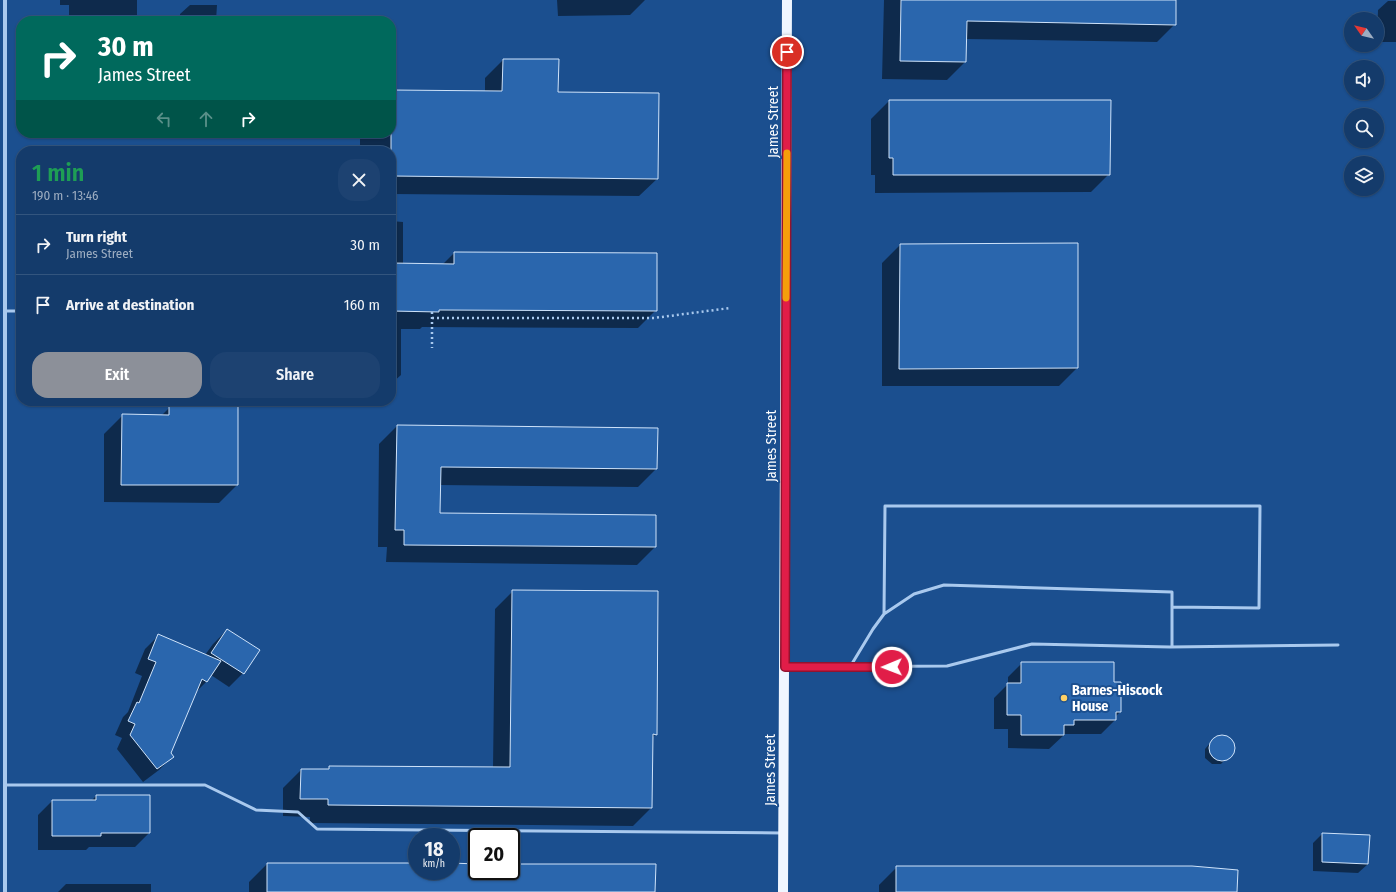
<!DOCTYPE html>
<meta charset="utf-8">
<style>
body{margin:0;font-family:"Fira Sans Condensed",sans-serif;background:#1d4271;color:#f1f3f6;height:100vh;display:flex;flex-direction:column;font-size:15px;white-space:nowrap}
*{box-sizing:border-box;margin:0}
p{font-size:13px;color:#9dadc1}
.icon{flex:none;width:22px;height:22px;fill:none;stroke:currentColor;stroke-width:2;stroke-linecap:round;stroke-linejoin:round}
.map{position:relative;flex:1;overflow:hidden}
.sheet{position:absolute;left:16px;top:146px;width:380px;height:260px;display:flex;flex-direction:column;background:#143b6b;border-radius:16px;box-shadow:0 1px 3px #0004,0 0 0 1px #33557e}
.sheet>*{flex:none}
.hud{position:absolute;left:16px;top:16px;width:380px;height:122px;border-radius:16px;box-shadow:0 1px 3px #0004,0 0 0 1px #33557e;background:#00695c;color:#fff;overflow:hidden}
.needle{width:26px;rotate:304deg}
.tools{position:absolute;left:1344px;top:12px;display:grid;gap:8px}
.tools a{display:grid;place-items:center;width:40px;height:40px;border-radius:50%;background:#143b6b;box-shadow:0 1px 3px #0004,0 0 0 1px #33557e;font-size:20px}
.speed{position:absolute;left:408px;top:828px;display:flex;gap:8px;font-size:20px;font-weight:700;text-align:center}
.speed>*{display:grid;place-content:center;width:52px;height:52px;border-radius:50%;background:#143b6b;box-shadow:0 1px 3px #0004,0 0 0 1px #33557e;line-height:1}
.speed small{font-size:10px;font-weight:400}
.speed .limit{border:2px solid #111;border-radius:6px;background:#fff;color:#111}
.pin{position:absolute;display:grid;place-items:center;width:34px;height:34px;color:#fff;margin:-17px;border:2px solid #fff;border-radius:50%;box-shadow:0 1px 4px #0007}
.me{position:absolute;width:44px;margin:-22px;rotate:269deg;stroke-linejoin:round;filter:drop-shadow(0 0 3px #0008)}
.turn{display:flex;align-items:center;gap:14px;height:84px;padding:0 16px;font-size:18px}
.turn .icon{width:52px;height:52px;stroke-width:2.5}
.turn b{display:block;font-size:28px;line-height:34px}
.lanes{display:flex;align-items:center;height:38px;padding:0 16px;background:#0003;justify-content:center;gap:20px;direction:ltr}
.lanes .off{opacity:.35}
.round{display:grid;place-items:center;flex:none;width:42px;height:42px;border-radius:16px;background:#1d4271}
.head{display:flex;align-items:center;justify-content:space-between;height:68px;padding:0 16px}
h1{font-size:24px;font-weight:600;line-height:30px;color:#1e9e55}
.action{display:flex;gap:8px;margin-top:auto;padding:8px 16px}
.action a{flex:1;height:46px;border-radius:16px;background:#8c9099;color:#fff;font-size:16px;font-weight:600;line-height:46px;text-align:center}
.action a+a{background:#1d4271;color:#f1f3f6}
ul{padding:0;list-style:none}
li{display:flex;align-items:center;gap:12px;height:60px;padding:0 16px;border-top:1px solid #33557e}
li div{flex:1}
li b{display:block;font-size:15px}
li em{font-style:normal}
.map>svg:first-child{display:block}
.shadow{fill:#0007}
.building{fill:#2a66ad;stroke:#cfe3fa}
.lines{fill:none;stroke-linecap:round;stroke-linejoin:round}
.path{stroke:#a9c9ee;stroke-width:2.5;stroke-dasharray:2 3;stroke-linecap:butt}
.lane{stroke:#a9c9ee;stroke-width:3}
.street{stroke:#a9c9ee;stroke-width:4}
.primary{stroke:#f0f6ff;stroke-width:10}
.route-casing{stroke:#92132f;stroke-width:10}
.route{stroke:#e11d48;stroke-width:7}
.slow{stroke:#f59e0b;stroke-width:7}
.poi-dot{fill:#ffd166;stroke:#1b4f8f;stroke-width:1.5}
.labels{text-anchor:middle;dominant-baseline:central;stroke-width:4;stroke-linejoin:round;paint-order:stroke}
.street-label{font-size:14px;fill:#fff;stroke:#1b4f8f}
.poi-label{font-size:14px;font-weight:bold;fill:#fff;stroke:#1b4f8f;text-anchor:start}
</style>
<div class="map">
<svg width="1396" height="892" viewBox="0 0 1396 892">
<rect width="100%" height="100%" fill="#1b4f8f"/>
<path class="shadow" d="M 60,0 L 137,0 L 137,16 L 131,21 L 69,21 L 69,5 L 60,5 Z
M 557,0 L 645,0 L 630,15 L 558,16 Z
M 884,0 L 1175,0 L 1175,24 L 1157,42 L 965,39 L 965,62 L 947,80 L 882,79 Z
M 1388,1 L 1396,1 L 1396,42 L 1377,42 L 1378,10 Z
M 190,5 L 217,5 L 216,21 L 180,21 L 180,14 Z
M 503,60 L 557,93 L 658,178 L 639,196 L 391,194 L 391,151 L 360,151 L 360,133 L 391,133 L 391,91 L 485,92 L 485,78 Z
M 889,101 L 1109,174 L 1091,192 L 875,193 L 875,175 L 871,175 L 871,119 Z
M 391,221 L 403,222 L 403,264 L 442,265 L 454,253 L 656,310 L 638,328 L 422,327 L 420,329 L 401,329 L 401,375 L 391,384 Z
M 1077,244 L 1077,368 L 1059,386 L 882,386 L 882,263 L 900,245 Z
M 170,407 L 237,485 L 219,503 L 104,502 L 104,434 L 122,416 L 161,416 Z
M 397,426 L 657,429 L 656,469 L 638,487 L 439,485 L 439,514 L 655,516 L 655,547 L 637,565 L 386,562 L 387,547 L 378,547 L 379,444 Z
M 513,591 L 656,734 L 652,738 L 651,808 L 633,826 L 310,823 L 310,817 L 283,816 L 283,788 L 301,770 L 326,770 L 330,767 L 493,768 L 495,609 Z
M 227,630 L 259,650 L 243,673 L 229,687 L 211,675 L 206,682 L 195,693 L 170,753 L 173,756 L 159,770 L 143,782 L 117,749 L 122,738 L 115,735 L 123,717 L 128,712 L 142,676 L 135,673 L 145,649 L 159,635 L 205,655 L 213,644 Z
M 1022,663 L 1113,683 L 1120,712 L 1115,717 L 1115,720 L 1101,734 L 1065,734 L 1049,749 L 1008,748 L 1008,729 L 994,729 L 994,698 L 1008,684 L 1008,677 Z
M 1216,736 L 1226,736 L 1233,742 L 1233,751 L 1221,764 L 1212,764 L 1205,758 L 1205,749 Z
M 96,796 L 149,833 L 135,847 L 89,847 L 86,850 L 38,850 L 38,815 L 52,801 L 91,801 Z
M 1322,834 L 1368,864 L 1358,873 L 1313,871 L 1313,843 Z
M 267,864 L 417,864 L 417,871 L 451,871 L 451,864 L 477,865 L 477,871 L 511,871 L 511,865 L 654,892 L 249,892 L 249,882 Z
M 897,867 L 1236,892 L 879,892 L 879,885 Z
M 66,884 L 151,884 L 151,892 L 58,892 Z"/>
<path class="building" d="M 901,0 L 1176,0 L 1176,25 L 967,21 L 966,62 L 900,61 Z
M 503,59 L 559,59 L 558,92 L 659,93 L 658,179 L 391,176 L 391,90 L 502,91 Z
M 889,100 L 1111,100 L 1110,175 L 893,175 L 893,158 L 889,158 Z
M 1078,243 L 1078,368 L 899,369 L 900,244 Z
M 454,252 L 657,253 L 657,311 L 439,310 L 439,312 L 391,311 L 391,263 L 454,264 Z
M 169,406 L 238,406 L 238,485 L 121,485 L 122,414 L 169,415 Z
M 397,425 L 658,428 L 657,469 L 441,467 L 440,513 L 656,515 L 656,547 L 404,545 L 404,530 L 395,530 Z
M 512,590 L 658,591 L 657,735 L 653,734 L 652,808 L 328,805 L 328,799 L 300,799 L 301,769 L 329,769 L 329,766 L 510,767 Z
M 227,629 L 260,650 L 244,674 L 211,653 Z
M 158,634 L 221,661 L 207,682 L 202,679 L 171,753 L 174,757 L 157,769 L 130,735 L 135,724 L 128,721 L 137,702 L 139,703 L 156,662 L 148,659 Z
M 1021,662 L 1114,662 L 1114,682 L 1121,682 L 1121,712 L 1116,712 L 1116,720 L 1074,720 L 1074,725 L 1064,725 L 1064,735 L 1021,735 L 1021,715 L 1007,715 L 1007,683 L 1021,683 Z
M1209 748a13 13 0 1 1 26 0a13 13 0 1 1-26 0Z
M 96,795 L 150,795 L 150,833 L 101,833 L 101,836 L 52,836 L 52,800 L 96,800 Z
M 1322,833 L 1370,835 L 1368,864 L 1322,862 Z
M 267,863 L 417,863 L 417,871 L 451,871 L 451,863 L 477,864 L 477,871 L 511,871 L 511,864 L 656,864 L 655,892 L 267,892 Z
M 896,866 L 1192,866 L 1238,870 L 1237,892 L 896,892 Z"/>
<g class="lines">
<path class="path" d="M 432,312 L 432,348
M 432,318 L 654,318 L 730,308"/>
<path class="lane" d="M 5,311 L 21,311
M 884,614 L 885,506 L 1260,506 L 1259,608 L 1172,607
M 786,667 L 947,666 L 1032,644 L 1170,647 L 1338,645
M 850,667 L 873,629 L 884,614 L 914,594 L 944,585 L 1172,592 L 1172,646
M 5,785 L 205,785 L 256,810 L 298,812 L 317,829 L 782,833"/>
<path class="street" d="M 5,892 L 5,0"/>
<path class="primary" d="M 783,892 L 787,0"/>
</g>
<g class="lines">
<g class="route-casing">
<path id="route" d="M 787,52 L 785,667 L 892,667"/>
</g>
<use href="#route" class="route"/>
<path class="slow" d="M 786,298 L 787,153"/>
</g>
<circle class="poi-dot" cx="1064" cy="698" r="4"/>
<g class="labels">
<g class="street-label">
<text transform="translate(773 122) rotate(-90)">James Street</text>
<text transform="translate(771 446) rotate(-90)">James Street</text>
<text transform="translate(770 770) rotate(-90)">James Street</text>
</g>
<g class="poi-label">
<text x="1072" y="690">Barnes-Hiscock<tspan x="1072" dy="16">House</tspan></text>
</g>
</g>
</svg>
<div class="tools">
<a><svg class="needle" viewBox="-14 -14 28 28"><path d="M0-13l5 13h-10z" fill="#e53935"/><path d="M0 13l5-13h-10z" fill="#9dadc1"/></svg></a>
<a><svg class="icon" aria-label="sound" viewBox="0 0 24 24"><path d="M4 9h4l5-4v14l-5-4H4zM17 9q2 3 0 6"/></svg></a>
<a><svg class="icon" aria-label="search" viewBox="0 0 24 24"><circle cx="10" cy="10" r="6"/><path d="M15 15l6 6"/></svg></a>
<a><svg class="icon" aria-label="layers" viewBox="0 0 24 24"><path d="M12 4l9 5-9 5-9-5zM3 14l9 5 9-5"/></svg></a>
</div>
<div class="speed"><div>18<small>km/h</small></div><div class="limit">20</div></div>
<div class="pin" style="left:787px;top:52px;background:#d93025"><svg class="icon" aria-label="arrive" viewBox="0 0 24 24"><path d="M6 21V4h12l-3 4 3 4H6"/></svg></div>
<svg class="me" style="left:892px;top:667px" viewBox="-20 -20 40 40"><circle r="17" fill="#e11d48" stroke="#fff" stroke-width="3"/><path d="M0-11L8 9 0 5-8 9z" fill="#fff"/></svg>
<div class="hud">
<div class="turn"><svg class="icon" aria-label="right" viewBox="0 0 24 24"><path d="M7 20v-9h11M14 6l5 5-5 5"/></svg><div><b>30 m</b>James Street</div></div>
<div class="lanes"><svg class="icon off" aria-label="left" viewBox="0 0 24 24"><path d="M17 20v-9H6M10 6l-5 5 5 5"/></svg><svg class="icon off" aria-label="ahead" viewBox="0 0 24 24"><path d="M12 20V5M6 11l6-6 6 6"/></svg><svg class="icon" aria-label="right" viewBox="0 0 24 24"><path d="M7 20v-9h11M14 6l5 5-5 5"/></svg></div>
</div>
<section class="sheet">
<div class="head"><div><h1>1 min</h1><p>190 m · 13:46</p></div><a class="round"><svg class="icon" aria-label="close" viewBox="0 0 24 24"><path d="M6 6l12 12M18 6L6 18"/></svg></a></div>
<ul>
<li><svg class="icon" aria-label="right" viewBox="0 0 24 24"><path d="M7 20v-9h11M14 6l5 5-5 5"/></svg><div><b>Turn right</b><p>James Street</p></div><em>30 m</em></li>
<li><svg class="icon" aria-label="arrive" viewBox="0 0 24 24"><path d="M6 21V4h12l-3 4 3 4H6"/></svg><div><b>Arrive at destination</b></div><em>160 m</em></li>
</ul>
<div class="action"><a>Exit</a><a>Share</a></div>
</section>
</div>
